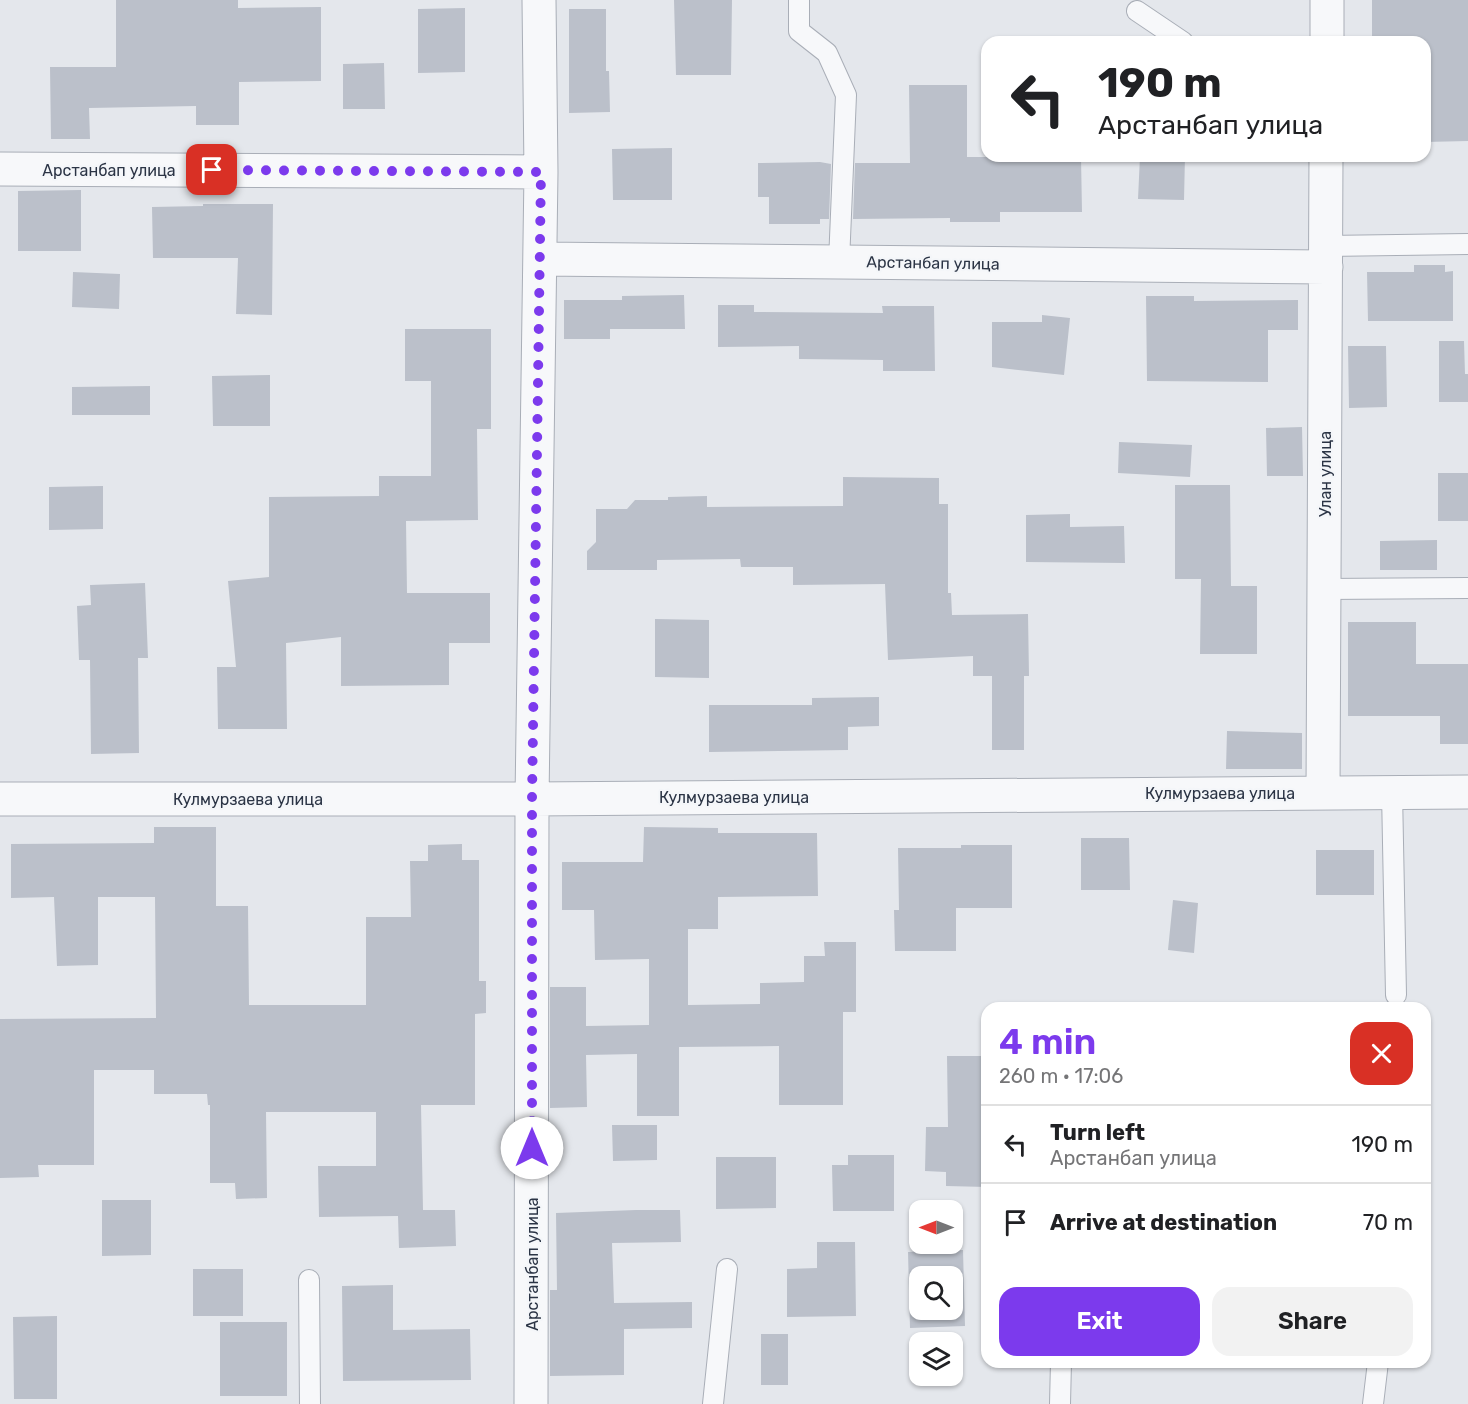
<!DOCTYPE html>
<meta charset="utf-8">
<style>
body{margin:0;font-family:Rubik,sans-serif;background:#f2f2f2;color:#202124;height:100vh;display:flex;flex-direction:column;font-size:22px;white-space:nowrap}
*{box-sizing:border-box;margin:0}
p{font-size:20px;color:#757577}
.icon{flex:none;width:33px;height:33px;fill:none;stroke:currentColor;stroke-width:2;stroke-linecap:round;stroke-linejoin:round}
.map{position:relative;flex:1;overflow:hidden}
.drawer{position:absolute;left:981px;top:1002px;width:450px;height:366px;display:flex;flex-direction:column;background:#fff;border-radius:18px;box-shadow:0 2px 4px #0004}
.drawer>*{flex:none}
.hud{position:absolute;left:981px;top:36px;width:450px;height:126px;border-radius:18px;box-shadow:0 2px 4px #0004;background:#fff;color:#202124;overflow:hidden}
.needle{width:39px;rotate:270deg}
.tools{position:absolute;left:909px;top:1200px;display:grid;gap:12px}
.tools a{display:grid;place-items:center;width:54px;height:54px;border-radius:12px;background:#fff;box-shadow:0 2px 4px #0004;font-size:30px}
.pin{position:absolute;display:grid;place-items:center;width:51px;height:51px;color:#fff;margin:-26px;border-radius:12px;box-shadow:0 3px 9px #0006}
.me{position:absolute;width:66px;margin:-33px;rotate:0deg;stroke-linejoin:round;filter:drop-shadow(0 0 4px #0008)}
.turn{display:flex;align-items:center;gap:21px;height:126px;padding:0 18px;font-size:27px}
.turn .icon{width:78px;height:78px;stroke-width:2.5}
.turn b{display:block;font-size:42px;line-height:51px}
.round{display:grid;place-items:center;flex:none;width:63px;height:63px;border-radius:18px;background:#f2f2f2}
.summary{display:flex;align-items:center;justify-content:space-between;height:102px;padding:0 18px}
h1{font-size:36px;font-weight:600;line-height:45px;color:#7c3aed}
.cta{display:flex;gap:12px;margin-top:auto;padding:12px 18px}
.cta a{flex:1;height:69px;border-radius:18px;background:#7c3aed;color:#fff;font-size:24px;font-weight:600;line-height:69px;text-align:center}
.cta a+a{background:#f2f2f2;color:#202124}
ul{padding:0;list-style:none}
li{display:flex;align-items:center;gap:18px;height:78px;padding:0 18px;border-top:2px solid #e0e0e0}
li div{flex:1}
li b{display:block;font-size:22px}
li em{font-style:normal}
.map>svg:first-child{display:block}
.building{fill:#bbc0ca;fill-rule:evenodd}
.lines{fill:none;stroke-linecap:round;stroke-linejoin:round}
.service-casing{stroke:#a9aeb7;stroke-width:22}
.minor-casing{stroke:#a9aeb7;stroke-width:35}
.service{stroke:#f7f8fa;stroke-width:20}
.minor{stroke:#f7f8fa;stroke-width:33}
.route{stroke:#7c3aed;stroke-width:10;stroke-dasharray:0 18}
.labels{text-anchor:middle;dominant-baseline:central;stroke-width:4.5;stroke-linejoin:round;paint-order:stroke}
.street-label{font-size:16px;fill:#2b3445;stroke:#f4f6f9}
</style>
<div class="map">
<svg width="1468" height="1404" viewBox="0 0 1468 1404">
<rect width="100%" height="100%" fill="#e4e7ec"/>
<path class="building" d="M 116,0 L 238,0 L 238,8 L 321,7 L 321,81 L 239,82 L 239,125 L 196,125 L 196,106 L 89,108 L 90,139 L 51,139 L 50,67 L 116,67 Z
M 674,0 L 732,0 L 731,75 L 676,75 Z
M 1372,0 L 1468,0 L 1468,141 L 1425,142 L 1425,42 L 1372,42 Z
M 465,8 L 465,72 L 418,73 L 418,9 Z
M 569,9 L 606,9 L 606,71 L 609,71 L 610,112 L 569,113 Z
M 384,63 L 385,109 L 343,109 L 343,64 Z
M 909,85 L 967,85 L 967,157 L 1081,157 L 1082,212 L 1000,212 L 1000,222 L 950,222 L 950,218 L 853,219 L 855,163 L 910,163 Z
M 672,148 L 672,200 L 613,200 L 612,149 Z
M 1140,156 L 1185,156 L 1184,200 L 1138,199 Z
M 820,162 L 831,164 L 829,219 L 820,219 L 820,224 L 769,224 L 769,197 L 758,197 L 758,163 Z
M 81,190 L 81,251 L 18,251 L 18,191 Z
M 203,204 L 273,204 L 272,315 L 236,314 L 238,258 L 153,258 L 152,207 L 203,206 Z
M 1414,265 L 1445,265 L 1445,272 L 1453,271 L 1453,321 L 1368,321 L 1367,272 L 1414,272 Z
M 73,272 L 120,274 L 119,309 L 72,307 Z
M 684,295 L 685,329 L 610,329 L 610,339 L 564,339 L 564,300 L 622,300 L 622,296 Z
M 1146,296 L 1194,296 L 1194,301 L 1298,300 L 1298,330 L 1268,330 L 1268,382 L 1147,381 Z
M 718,305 L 754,305 L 754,312 L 883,313 L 882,306 L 934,306 L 935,371 L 883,371 L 883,360 L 799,359 L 799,346 L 718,347 Z
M 1042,315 L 1070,318 L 1064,375 L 992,367 L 992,322 L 1042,322 Z
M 405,329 L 491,329 L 491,429 L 477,429 L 478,520 L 406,521 L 407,593 L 490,593 L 490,643 L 449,643 L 449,685 L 341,686 L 341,637 L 286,643 L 287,729 L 218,729 L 217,667 L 236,667 L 228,581 L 269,577 L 269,497 L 379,496 L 379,476 L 431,476 L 431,381 L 405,381 Z
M 1439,341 L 1464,341 L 1465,374 L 1468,374 L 1468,402 L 1439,402 Z
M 1348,346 L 1386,346 L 1387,407 L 1349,408 Z
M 270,375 L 270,426 L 213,426 L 212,376 Z
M 150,386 L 150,415 L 72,415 L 72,387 Z
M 1302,427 L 1303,476 L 1267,476 L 1266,428 Z
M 1119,442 L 1192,445 L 1190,477 L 1118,473 Z
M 1438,473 L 1468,473 L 1468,521 L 1438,521 Z
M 843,477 L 939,478 L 939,504 L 948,504 L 948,593 L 951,593 L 952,615 L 1028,614 L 1029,676 L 1024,676 L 1024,750 L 992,750 L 992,676 L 973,676 L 973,656 L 888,660 L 885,584 L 793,585 L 793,567 L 741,567 L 740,559 L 657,560 L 657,570 L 587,570 L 587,551 L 596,542 L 596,509 L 627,509 L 635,500 L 668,500 L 668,497 L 707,496 L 707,507 L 843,506 Z
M 1175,485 L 1230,485 L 1231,586 L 1257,586 L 1257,654 L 1200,654 L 1201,579 L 1175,579 Z
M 103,486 L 103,529 L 49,530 L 49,487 Z
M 1070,514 L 1070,527 L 1124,526 L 1125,563 L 1026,562 L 1026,515 Z
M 1437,540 L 1437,570 L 1380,570 L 1380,541 Z
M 145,583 L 148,658 L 138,658 L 139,753 L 91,754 L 90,660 L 79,660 L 77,606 L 91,605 L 90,585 Z
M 655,619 L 709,620 L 709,678 L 655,677 Z
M 1348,622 L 1416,622 L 1416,664 L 1468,664 L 1468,744 L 1440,744 L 1440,716 L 1348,716 Z
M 879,697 L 879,726 L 848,727 L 848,750 L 709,752 L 709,705 L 812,705 L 812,698 Z
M 1227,731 L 1302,733 L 1302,769 L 1226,769 Z
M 154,827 L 216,827 L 216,906 L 248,906 L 249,1005 L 366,1005 L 366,917 L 411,917 L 410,861 L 428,861 L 428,845 L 462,844 L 462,860 L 479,860 L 479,981 L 486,981 L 486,1013 L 475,1014 L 475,1105 L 421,1105 L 423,1210 L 455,1210 L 456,1246 L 399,1248 L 398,1216 L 319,1217 L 318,1166 L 376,1166 L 376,1112 L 266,1112 L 267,1198 L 236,1199 L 235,1183 L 210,1183 L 210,1105 L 208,1105 L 207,1094 L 154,1094 L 154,1070 L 94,1070 L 94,1165 L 38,1165 L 39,1177 L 0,1178 L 0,1019 L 156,1018 L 155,897 L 98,897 L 98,965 L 57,966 L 54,897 L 11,898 L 11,844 L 154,843 Z
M 644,827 L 718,828 L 718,833 L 817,833 L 818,896 L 718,897 L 718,929 L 688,929 L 688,1005 L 760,1004 L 760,983 L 804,982 L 804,956 L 825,956 L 824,942 L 856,942 L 856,1012 L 843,1012 L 843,1105 L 779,1105 L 779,1046 L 679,1047 L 679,1116 L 637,1116 L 637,1054 L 586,1055 L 587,1107 L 550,1108 L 550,987 L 586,987 L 586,1026 L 649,1025 L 649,959 L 595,960 L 594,910 L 562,910 L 562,862 L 643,862 Z
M 1081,838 L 1129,838 L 1130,890 L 1081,890 Z
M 961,845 L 1012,845 L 1012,908 L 956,908 L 956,951 L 895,951 L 894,910 L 899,910 L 898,848 L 961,848 Z
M 1316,850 L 1374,850 L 1374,895 L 1316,895 Z
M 1173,900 L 1198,903 L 1194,953 L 1168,950 Z
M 947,1056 L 987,1056 L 987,1187 L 946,1186 L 946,1172 L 925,1171 L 926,1127 L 948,1127 Z
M 612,1125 L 657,1125 L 657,1160 L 613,1161 Z
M 848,1155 L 894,1155 L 894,1211 L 833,1211 L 832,1165 L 848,1165 Z
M 716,1157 L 776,1157 L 776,1208 L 716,1209 Z
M 102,1200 L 151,1200 L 151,1255 L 102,1256 Z
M 636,1210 L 680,1210 L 681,1242 L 612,1243 L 614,1303 L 692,1302 L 692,1328 L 624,1329 L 624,1375 L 550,1376 L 550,1290 L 557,1290 L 556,1213 Z
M 817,1242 L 855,1242 L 856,1316 L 787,1317 L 787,1269 L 817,1268 Z
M 963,1250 L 965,1326 L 910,1328 L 908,1252 ZM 920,1276 L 952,1276 L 952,1310 L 920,1310 Z
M 193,1269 L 243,1269 L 243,1316 L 193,1316 Z
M 393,1285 L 393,1330 L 470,1329 L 471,1380 L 343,1381 L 342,1286 Z
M 57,1316 L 57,1399 L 14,1399 L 13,1317 Z
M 220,1322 L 287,1322 L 287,1396 L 220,1396 Z
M 761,1334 L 788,1334 L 788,1385 L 761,1385 Z"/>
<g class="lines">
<g class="service-casing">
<path id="service" d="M 799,0 L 799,31 L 827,53 L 846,95 L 839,262
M 1137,11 L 1183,42
M 1326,246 L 1468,244
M 1324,589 L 1468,588
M 1392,792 L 1396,995
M 309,1280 L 310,1404
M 713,1404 L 727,1269
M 1060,1404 L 1061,1362
M 1373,1404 L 1378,1362"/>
</g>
<g class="minor-casing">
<path id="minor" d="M 1327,42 L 1327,0
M 0,169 L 541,172
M 541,259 L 1326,267
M 1323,792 L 1326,156
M 0,799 L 532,799 L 1468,792
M 531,1404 L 532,799 L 541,172 L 539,0"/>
</g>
<use href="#service" class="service"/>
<use href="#minor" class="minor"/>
</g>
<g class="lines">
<path class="route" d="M 212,170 L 541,172 L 532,799 L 532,1148"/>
</g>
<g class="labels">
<g class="street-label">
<text x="109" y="170">Арстанбап улица</text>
<text transform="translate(933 263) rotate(1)">Арстанбап улица</text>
<text transform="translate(1325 474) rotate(-90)">Улан улица</text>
<text x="1220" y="793">Кулмурзаева улица</text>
<text x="734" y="797">Кулмурзаева улица</text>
<text x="248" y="799">Кулмурзаева улица</text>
<text transform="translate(532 1264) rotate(-90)">Арстанбап улица</text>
</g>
</g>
</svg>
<div class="tools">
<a><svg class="needle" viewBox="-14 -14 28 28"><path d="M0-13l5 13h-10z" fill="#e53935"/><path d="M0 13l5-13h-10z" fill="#757577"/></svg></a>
<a><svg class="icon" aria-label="search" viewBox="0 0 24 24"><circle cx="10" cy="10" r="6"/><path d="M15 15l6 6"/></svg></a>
<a><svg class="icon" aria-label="layers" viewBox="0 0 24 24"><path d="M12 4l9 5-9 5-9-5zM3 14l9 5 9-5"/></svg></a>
</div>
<div class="pin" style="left:212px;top:170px;background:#d93025"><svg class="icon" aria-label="arrive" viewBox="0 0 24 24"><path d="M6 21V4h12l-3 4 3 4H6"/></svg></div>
<svg class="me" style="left:532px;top:1148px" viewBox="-20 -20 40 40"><circle r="19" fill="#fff"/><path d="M0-13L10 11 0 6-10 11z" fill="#7c3aed"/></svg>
<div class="hud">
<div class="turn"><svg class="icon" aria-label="left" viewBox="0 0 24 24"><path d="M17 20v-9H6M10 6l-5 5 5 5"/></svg><div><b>190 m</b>Арстанбап улица</div></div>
</div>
<section class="drawer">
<div class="summary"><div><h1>4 min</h1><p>260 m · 17:06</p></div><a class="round" style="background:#d93025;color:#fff"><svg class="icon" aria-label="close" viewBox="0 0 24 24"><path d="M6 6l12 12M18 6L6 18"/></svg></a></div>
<ul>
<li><svg class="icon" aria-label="left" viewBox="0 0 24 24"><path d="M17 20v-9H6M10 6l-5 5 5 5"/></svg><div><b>Turn left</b><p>Арстанбап улица</p></div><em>190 m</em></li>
<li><svg class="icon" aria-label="arrive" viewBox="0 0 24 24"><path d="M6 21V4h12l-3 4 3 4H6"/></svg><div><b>Arrive at destination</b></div><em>70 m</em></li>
</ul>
<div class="cta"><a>Exit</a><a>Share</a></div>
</section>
</div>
